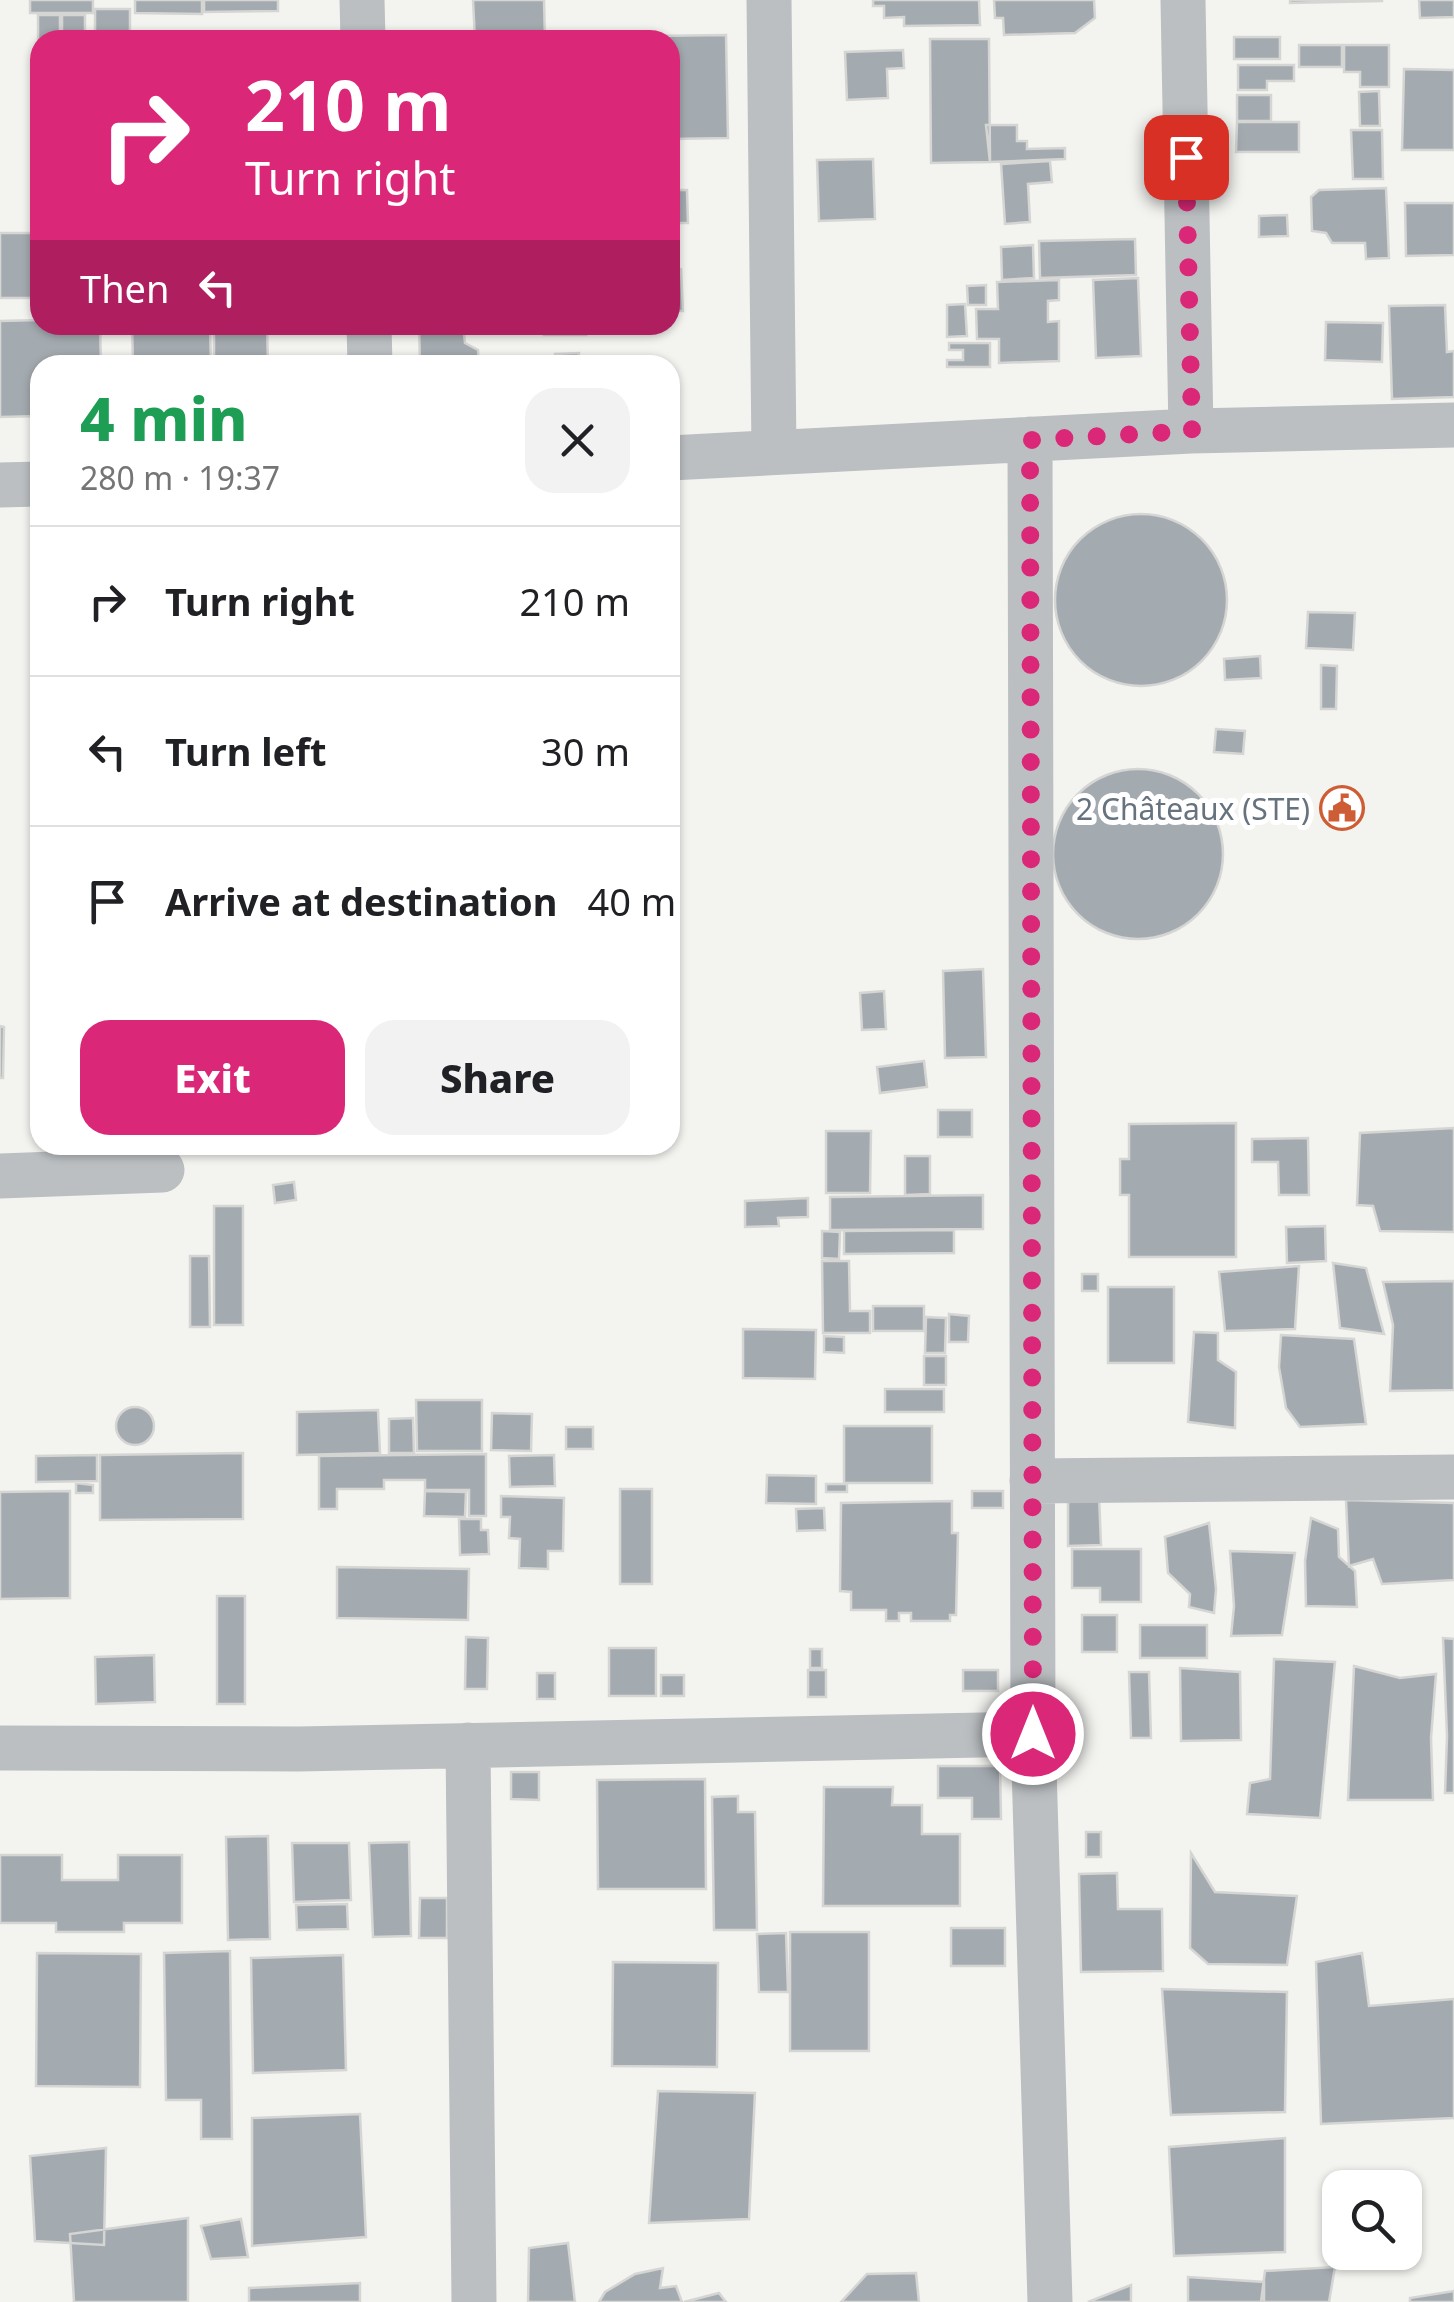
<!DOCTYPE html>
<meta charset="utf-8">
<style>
body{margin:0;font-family:"Noto Sans",sans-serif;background:#f2f2f2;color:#202124;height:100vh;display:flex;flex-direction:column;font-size:38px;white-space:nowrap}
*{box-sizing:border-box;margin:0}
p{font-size:32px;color:#757577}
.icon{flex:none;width:55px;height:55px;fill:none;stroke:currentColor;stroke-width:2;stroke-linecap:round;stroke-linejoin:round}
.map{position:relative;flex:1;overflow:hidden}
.drawer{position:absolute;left:30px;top:355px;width:650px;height:800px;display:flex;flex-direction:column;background:#fff;border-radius:30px;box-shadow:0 2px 8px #0004}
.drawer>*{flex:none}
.guide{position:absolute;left:30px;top:30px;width:650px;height:305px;border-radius:30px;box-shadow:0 2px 8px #0004;background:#db2777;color:#fff;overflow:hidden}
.tools{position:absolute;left:1322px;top:2170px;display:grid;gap:20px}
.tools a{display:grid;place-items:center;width:100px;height:100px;border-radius:20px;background:#fff;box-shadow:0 2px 8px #0004;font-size:50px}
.pin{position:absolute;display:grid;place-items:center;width:85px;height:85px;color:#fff;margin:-42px;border-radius:20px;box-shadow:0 5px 15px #0006}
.me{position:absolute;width:110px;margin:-55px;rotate:0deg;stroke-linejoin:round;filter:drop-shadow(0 0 8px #0008)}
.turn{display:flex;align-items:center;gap:35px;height:210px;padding:0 50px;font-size:45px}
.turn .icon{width:130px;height:130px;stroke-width:2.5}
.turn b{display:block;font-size:70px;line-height:85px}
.then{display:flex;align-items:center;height:95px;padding:0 50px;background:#0003;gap:20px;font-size:38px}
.round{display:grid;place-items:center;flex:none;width:105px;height:105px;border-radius:30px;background:#f2f2f2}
.summary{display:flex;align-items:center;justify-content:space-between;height:170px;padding:0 50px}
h1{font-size:60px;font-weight:800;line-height:75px;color:#1e9e55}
.primary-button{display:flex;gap:20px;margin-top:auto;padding:20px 50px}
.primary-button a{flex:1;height:115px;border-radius:30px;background:#db2777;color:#fff;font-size:40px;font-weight:800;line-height:115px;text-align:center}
.primary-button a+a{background:#f2f2f2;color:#202124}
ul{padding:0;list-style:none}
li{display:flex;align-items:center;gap:30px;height:150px;padding:0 50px;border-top:2px solid #e0e0e0}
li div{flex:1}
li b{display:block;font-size:38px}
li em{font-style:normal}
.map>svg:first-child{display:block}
.building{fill:#a4abb0;stroke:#d5d5d3;stroke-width:2.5}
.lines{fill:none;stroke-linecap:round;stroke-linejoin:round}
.minor{stroke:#bbbfc2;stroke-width:45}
.route{stroke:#db2777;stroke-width:18;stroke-dasharray:0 32.4}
.labels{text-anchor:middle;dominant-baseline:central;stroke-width:10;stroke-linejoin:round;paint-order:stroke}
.poi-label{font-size:30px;fill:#66737e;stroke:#fff;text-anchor:end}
</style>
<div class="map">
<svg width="1454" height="2302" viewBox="0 0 1454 2302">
<rect width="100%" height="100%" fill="#f3f4f0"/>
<path class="building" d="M 30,0 L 93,0 L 93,13 L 30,13 Z
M 135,0 L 202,0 L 202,14 L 135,13 Z
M 204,0 L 278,0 L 278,11 L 204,12 Z
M 473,0 L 544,0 L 545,40 L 475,40 Z
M 873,0 L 979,0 L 980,25 L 904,26 L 904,17 L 884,18 L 884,6 L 873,6 Z
M 994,0 L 1094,0 L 1095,18 L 1075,33 L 1004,35 L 1003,18 L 995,18 Z
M 1290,0 L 1382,0 L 1382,1 L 1290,3 Z
M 1419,0 L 1454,0 L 1454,17 L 1420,18 Z
M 95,9 L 130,9 L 130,40 L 95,40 Z
M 38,15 L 60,15 L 60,40 L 38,40 Z
M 62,15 L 85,15 L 85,37 L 62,37 Z
M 726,35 L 728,138 L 670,139 L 670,40 L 574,40 L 574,37 Z
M 1234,37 L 1280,37 L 1280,59 L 1234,59 Z
M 930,39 L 989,39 L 990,162 L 931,163 Z
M 1299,45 L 1342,45 L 1342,67 L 1299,67 Z
M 1344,45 L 1389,45 L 1389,87 L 1360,87 L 1360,72 L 1344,72 Z
M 903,50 L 904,68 L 887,69 L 888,98 L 847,100 L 845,52 Z
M 1238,65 L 1294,65 L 1294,81 L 1267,81 L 1267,90 L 1238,90 Z
M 1404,69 L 1454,70 L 1454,150 L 1402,150 Z
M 1379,91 L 1380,126 L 1360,126 L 1359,92 Z
M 1237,95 L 1271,95 L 1271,121 L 1237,121 Z
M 1237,122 L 1299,122 L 1299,152 L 1236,152 Z
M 986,125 L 1017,125 L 1017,141 L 1027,141 L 1027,149 L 1065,148 L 1065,159 L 990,162 Z
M 1351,130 L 1382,130 L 1383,179 L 1353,179 Z
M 873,159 L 875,219 L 819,221 L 817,160 Z
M 1050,161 L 1052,182 L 1028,184 L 1030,222 L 1005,224 L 1001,164 Z
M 1386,188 L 1389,258 L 1366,259 L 1365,243 L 1332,243 L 1326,233 L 1312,231 L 1311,197 L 1319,190 Z
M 670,190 L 687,190 L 688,223 L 670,223 Z
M 1405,203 L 1454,203 L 1454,255 L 1406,256 Z
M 1287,215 L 1288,236 L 1259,237 L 1259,216 Z
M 0,233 L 40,233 L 40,298 L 0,298 Z
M 1135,239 L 1136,275 L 1040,278 L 1039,241 Z
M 1033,245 L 1034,278 L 1002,280 L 1001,247 Z
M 681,269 L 683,311 L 670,311 L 670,270 Z
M 1138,278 L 1141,356 L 1096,358 L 1093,280 Z
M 1059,280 L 1059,300 L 1048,301 L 1048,322 L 1059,321 L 1059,361 L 999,363 L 999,339 L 977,339 L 976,309 L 998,309 L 997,282 Z
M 986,285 L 986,305 L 968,305 L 967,286 Z
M 965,304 L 967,336 L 947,337 L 947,305 Z
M 1445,305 L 1447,352 L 1454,351 L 1454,397 L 1392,399 L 1389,306 Z
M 40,320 L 40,325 L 100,325 L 101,365 L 40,365 L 40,416 L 0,417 L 0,321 Z
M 1326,322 L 1383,323 L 1382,362 L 1325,360 Z
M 132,325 L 210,325 L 211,365 L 133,365 Z
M 214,325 L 267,325 L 268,365 L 214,365 Z
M 419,325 L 463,325 L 465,343 L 478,350 L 479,365 L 420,365 Z
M 544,325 L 586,325 L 586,335 L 544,335 Z
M 949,343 L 990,343 L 990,367 L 947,367 L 947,360 L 963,360 L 963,350 L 949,350 Z
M 579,353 L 579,365 L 556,365 L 555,354 Z
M1055 600a86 86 0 1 1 172 0a86 86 0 1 1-172 0Z
M 1308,612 L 1355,613 L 1353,650 L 1306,648 Z
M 1260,656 L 1261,678 L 1225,680 L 1224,659 Z
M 1321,665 L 1337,666 L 1336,709 L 1321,709 Z
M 1216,729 L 1245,731 L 1243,754 L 1214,752 Z
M1053 854a85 85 0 1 1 170 0a85 85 0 1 1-170 0Z
M 983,969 L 986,1057 L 945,1058 L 943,971 Z
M 884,991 L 886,1029 L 862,1030 L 860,993 Z
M 0,1026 L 4,1027 L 3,1078 L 0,1078 Z
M 924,1061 L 927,1087 L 880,1093 L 877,1067 Z
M 938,1110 L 972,1110 L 972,1137 L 938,1137 Z
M 1236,1123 L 1236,1257 L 1129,1257 L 1129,1195 L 1120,1195 L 1120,1159 L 1129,1159 L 1129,1124 Z
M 1454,1128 L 1454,1232 L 1380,1231 L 1373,1206 L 1357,1205 L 1360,1133 Z
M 826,1131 L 871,1131 L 870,1193 L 826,1193 Z
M 1308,1138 L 1309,1195 L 1279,1195 L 1278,1162 L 1252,1162 L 1252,1139 Z
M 905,1156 L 930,1156 L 930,1194 L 905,1195 Z
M 294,1182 L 296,1200 L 275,1203 L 273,1185 Z
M 983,1195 L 983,1229 L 830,1230 L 830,1197 Z
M 808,1198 L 808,1217 L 778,1218 L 779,1226 L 745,1227 L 745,1201 Z
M 214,1206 L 243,1206 L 243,1325 L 214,1325 Z
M 1325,1226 L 1326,1261 L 1287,1263 L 1286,1227 Z
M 954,1230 L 954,1253 L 844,1254 L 844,1231 Z
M 822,1231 L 840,1232 L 839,1259 L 822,1258 Z
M 190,1256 L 209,1256 L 210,1327 L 190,1327 Z
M 822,1261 L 849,1261 L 850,1311 L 870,1311 L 870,1333 L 823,1333 Z
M 1333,1263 L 1366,1268 L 1384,1334 L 1340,1328 Z
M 1299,1266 L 1295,1329 L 1225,1331 L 1219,1272 Z
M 1082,1274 L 1098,1274 L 1098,1291 L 1082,1291 Z
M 1454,1281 L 1454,1390 L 1390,1391 L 1393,1325 L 1383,1282 Z
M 1108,1287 L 1174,1287 L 1174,1363 L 1108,1363 Z
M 873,1306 L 924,1306 L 924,1331 L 873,1331 Z
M 949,1314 L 969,1316 L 968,1342 L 949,1342 Z
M 926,1317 L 946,1318 L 945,1353 L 925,1353 Z
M 743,1329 L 816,1330 L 815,1379 L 743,1378 Z
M 1194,1332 L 1218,1333 L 1218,1360 L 1236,1372 L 1235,1428 L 1188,1422 Z
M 1281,1335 L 1354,1339 L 1366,1424 L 1300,1427 L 1286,1408 L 1279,1367 Z
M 824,1336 L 844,1337 L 844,1353 L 824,1352 Z
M 924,1356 L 946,1356 L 946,1385 L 924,1385 Z
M 885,1389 L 944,1389 L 944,1412 L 885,1412 Z
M 416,1400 L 482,1400 L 482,1451 L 417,1451 Z
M116 1426a19 19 0 1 1 38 0a19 19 0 1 1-38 0Z
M 378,1410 L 380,1453 L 297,1455 L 297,1412 Z
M 492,1413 L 532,1414 L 531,1451 L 491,1450 Z
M 413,1418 L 414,1453 L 389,1453 L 389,1419 Z
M 844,1426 L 932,1426 L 932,1483 L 844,1483 Z
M 566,1427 L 593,1427 L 593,1449 L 566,1449 Z
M 243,1453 L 243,1519 L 100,1520 L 100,1455 Z
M 486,1454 L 486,1516 L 469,1516 L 469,1490 L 425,1490 L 425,1480 L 384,1480 L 384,1489 L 337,1489 L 337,1509 L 319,1509 L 319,1456 Z
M 97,1455 L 97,1481 L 36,1482 L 36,1456 Z
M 554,1455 L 555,1486 L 510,1487 L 509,1456 Z
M 767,1475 L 816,1476 L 816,1504 L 766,1503 Z
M 76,1483 L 93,1485 L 93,1493 L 76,1493 Z
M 826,1484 L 847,1484 L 847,1492 L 826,1492 Z
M 620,1489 L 652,1489 L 652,1584 L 620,1584 Z
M 70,1491 L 70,1598 L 0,1599 L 0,1492 Z
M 425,1491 L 466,1492 L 465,1517 L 424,1516 Z
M 972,1491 L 1003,1491 L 1003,1508 L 972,1508 Z
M 1099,1495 L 1101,1545 L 1068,1546 L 1068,1496 Z
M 501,1496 L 564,1498 L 563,1551 L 548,1551 L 548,1569 L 519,1568 L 520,1539 L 509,1538 L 510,1517 L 501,1517 Z
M 1346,1500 L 1454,1503 L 1454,1580 L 1382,1584 L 1373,1559 L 1349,1566 Z
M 952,1501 L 952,1533 L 958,1533 L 956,1615 L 950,1615 L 950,1621 L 911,1621 L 911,1613 L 899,1613 L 899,1621 L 886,1621 L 886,1610 L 851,1610 L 851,1592 L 840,1591 L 841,1503 Z
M 824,1508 L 825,1530 L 797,1531 L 796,1509 Z
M 1311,1518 L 1338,1529 L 1339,1557 L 1355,1571 L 1357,1607 L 1306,1606 L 1305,1561 Z
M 459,1519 L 481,1519 L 481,1530 L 488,1530 L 489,1554 L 460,1555 Z
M 1209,1523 L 1216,1589 L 1214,1613 L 1189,1607 L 1190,1594 L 1168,1573 L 1165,1537 Z
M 1072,1549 L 1141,1549 L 1141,1602 L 1100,1602 L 1100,1588 L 1072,1588 Z
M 1230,1551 L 1295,1553 L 1282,1635 L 1231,1636 L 1234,1606 Z
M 337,1567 L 469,1569 L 468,1620 L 337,1618 Z
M 217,1596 L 245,1596 L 245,1704 L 217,1704 Z
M 1082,1615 L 1117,1615 L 1117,1652 L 1082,1652 Z
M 1140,1625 L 1207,1625 L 1207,1658 L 1140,1658 Z
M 466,1637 L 488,1638 L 487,1689 L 465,1689 Z
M 1443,1638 L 1454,1639 L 1454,1793 L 1445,1793 L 1447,1736 Z
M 609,1648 L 656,1648 L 656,1696 L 609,1696 Z
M 810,1649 L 822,1649 L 822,1668 L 810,1668 Z
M 154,1655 L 155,1702 L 96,1704 L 95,1657 Z
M 1274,1659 L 1335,1662 L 1320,1818 L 1247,1814 L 1250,1783 L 1270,1779 Z
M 1354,1666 L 1400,1678 L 1436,1674 L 1431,1738 L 1433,1800 L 1348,1800 Z
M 1180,1668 L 1240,1672 L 1241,1740 L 1181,1741 Z
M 808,1670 L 826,1670 L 826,1697 L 808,1697 Z
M 963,1670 L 998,1670 L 998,1691 L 963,1691 Z
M 1129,1672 L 1149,1672 L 1151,1738 L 1131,1738 Z
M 537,1673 L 555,1673 L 555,1699 L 537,1699 Z
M 661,1675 L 684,1675 L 684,1696 L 661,1696 Z
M 938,1766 L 1000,1766 L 1001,1819 L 972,1819 L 972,1798 L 938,1798 Z
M 511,1772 L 539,1772 L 539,1800 L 511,1799 Z
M 705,1779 L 706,1889 L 598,1889 L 597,1780 Z
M 824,1787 L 893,1787 L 892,1805 L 922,1805 L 922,1834 L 960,1834 L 960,1906 L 823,1906 Z
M 738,1796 L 738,1812 L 755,1812 L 757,1930 L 714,1930 L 712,1797 Z
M 1086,1832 L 1101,1832 L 1101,1857 L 1086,1857 Z
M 268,1836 L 270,1939 L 228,1940 L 226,1837 Z
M 409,1842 L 411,1936 L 373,1937 L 369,1843 Z
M 292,1843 L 349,1843 L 351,1900 L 294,1902 Z
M 1191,1853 L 1215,1892 L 1297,1896 L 1287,1965 L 1208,1964 L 1190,1948 Z
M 0,1855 L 62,1855 L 62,1880 L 118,1880 L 118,1855 L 182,1855 L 182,1923 L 124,1923 L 124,1932 L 56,1932 L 56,1923 L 0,1923 Z
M 1117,1873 L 1118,1909 L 1162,1909 L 1163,1971 L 1081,1972 L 1079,1874 Z
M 420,1898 L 447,1898 L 447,1938 L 419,1938 Z
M 347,1904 L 348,1929 L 297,1930 L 296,1905 Z
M 951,1928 L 1005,1928 L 1005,1966 L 951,1966 Z
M 790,1932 L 869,1932 L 869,2051 L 790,2051 Z
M 786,1933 L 788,1992 L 759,1992 L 757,1934 Z
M 230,1951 L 232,2139 L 201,2139 L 201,2100 L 166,2100 L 164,1953 Z
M 37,1953 L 141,1954 L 140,2087 L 36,2086 Z
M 1362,1953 L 1369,2006 L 1454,1999 L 1454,2118 L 1321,2124 L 1316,1962 Z
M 343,1955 L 346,2070 L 253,2073 L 251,1958 Z
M 613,1962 L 718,1963 L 717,2067 L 612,2066 Z
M 1162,1989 L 1287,1992 L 1285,2112 L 1171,2115 Z
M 658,2091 L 755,2093 L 749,2219 L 649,2223 Z
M 360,2114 L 366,2237 L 252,2246 L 252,2118 Z
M 1285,2138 L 1285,2252 L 1174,2256 L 1169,2147 Z
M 106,2148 L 104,2245 L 35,2241 L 30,2156 Z
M 188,2218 L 188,2302 L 74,2302 L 70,2234 Z
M 241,2219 L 248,2257 L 211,2259 L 201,2226 Z
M 568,2243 L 575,2302 L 528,2302 L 529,2248 Z
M 1335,2267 L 1329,2302 L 1261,2302 L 1265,2271 Z
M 663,2268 L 660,2288 L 676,2286 L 682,2302 L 599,2302 L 605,2292 L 635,2274 Z
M 916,2273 L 919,2302 L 841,2302 L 867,2274 Z
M 1188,2277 L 1264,2282 L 1264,2302 L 1188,2302 Z
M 360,2283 L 360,2302 L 249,2302 L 249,2288 Z
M 1131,2285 L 1131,2302 L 1088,2302 Z
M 1454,2291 L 1454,2302 L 1410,2302 L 1410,2298 Z
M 719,2293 L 726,2302 L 684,2302 Z"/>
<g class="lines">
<path class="minor" d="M 362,0 L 363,40
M 769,0 L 774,452
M 1183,0 L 1191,431
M 369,325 L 370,365
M 1030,439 L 1033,1734 L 1050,2302
M 670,458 L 1191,431 L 1454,425
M 0,485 L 40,484
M 0,1176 L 162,1170
M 1032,1481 L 1454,1477
M 468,1745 L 474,2302
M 0,1748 L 299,1749 L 1033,1734"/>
</g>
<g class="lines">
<path class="route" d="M 1033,1734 L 1030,440 L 1192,431 L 1186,157"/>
</g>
<defs>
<g id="civic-ring" transform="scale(2.25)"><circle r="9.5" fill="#fff" stroke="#ce5c35" stroke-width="1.5"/><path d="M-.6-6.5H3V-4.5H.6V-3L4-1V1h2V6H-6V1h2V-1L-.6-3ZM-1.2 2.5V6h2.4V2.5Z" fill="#ce5c35"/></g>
</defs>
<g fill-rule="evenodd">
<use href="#civic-ring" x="1342" y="808"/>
</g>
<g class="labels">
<g class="poi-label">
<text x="1310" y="808">2 Châteaux (STE)</text>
</g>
</g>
</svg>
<div class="tools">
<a><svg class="icon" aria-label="search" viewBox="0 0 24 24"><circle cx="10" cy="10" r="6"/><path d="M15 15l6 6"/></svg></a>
</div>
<div class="pin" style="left:1186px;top:157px;background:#d93025"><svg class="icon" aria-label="arrive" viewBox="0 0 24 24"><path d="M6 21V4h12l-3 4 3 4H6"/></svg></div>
<svg class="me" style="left:1033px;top:1734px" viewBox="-20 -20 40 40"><circle r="17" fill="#db2777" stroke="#fff" stroke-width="3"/><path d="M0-11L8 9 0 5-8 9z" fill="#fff"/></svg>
<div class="guide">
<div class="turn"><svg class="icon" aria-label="right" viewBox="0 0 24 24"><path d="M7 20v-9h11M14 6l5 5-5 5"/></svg><div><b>210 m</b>Turn right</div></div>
<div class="then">Then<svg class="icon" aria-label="left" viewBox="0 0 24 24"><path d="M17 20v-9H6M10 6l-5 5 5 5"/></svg></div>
</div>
<section class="drawer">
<div class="summary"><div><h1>4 min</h1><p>280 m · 19:37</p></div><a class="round"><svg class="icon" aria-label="close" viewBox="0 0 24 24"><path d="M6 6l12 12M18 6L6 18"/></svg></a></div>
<ul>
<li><svg class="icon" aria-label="right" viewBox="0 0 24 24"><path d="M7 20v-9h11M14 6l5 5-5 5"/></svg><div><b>Turn right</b></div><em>210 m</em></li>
<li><svg class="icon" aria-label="left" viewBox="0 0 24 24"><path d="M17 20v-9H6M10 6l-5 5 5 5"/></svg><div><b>Turn left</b></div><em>30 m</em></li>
<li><svg class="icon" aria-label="arrive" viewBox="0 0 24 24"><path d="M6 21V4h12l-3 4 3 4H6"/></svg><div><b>Arrive at destination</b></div><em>40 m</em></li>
</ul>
<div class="primary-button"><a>Exit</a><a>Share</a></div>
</section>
</div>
